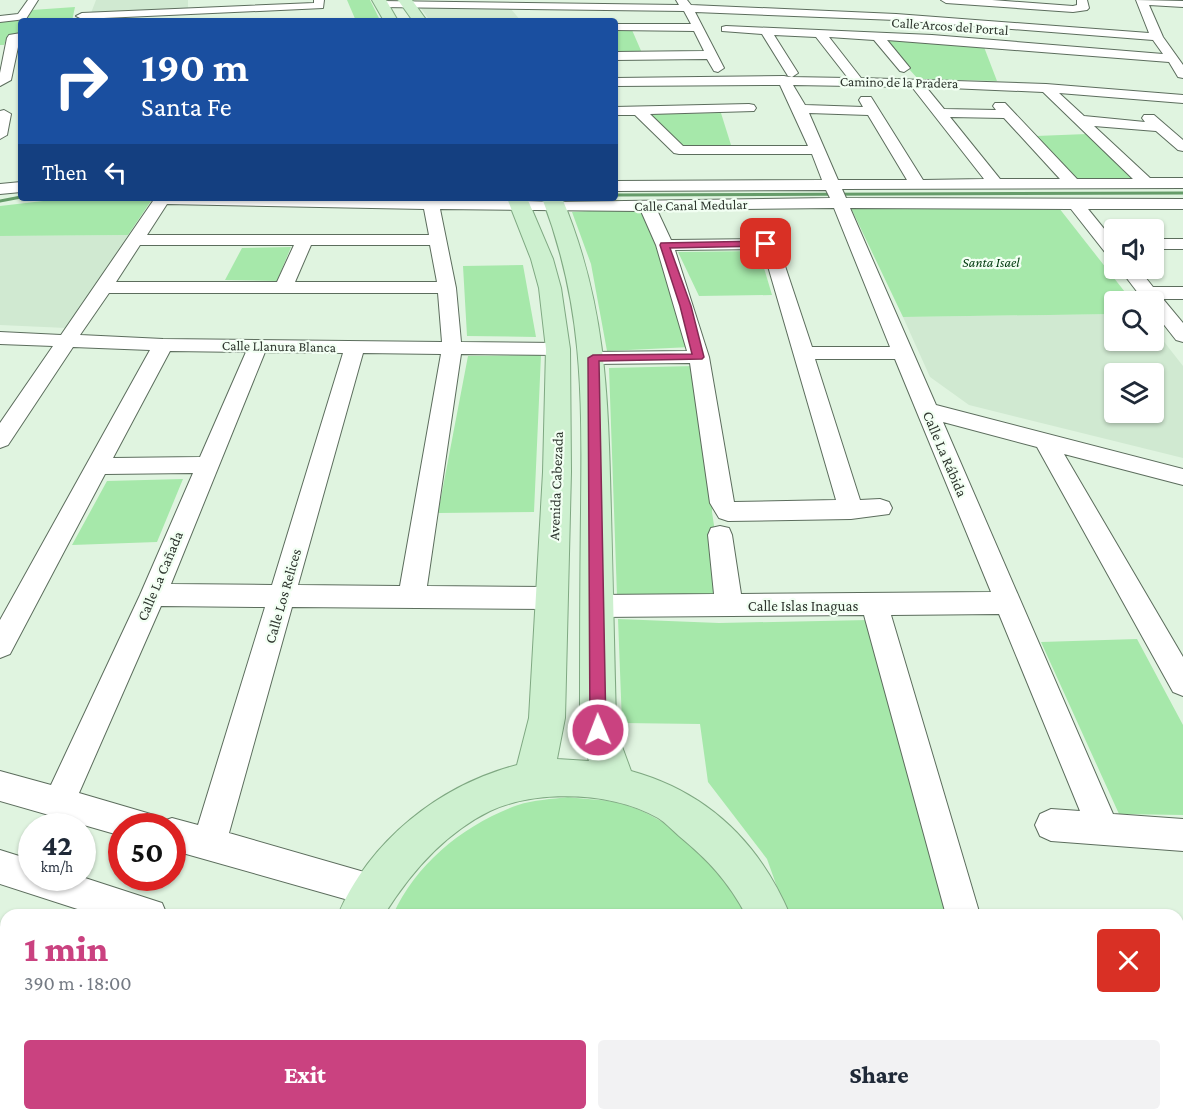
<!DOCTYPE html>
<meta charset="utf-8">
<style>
body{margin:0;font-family:"Crimson Pro",serif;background:#f2f2f3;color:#1f2937;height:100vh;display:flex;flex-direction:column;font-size:22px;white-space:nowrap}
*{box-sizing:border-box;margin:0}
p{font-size:20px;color:#747a83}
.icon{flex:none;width:33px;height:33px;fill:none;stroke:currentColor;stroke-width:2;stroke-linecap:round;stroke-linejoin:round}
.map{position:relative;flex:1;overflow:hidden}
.panel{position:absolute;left:0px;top:909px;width:1184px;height:212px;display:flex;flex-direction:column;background:#fff;border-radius:18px 18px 0 0;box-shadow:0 2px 4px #0004}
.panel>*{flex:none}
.banner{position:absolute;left:18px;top:18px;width:600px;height:183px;border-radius:6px;box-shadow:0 2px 4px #0004;background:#1a4fa0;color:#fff;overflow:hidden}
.fabs{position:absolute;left:1104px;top:219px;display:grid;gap:12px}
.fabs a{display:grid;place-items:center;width:60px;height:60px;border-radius:6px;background:#fff;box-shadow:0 2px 4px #0004;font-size:30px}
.speed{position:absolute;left:18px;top:813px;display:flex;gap:12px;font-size:30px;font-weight:700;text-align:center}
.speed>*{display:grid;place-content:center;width:78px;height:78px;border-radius:50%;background:#fff;box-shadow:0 2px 4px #0004;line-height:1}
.speed small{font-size:15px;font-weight:400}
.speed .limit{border:9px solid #d22;background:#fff;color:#111}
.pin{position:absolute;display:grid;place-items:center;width:51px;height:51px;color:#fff;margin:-26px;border-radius:12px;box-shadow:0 3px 9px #0006}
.me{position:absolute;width:66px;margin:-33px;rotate:359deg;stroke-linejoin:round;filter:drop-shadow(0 0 4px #0008)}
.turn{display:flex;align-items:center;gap:21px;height:126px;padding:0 24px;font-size:27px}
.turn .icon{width:78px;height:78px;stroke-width:2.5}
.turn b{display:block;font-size:42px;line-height:51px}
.then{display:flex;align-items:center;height:57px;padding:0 24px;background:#0003;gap:12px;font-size:22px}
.round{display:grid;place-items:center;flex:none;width:63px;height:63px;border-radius:6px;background:#f2f2f3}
.head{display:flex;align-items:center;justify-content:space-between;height:102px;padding:0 24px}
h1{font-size:36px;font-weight:800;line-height:45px;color:#ca4280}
.action{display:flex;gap:12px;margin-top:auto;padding:12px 24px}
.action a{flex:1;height:69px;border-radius:6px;background:#ca4280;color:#fff;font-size:24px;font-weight:800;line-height:69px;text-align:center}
.action a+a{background:#f2f2f3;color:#1f2937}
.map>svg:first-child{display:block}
.built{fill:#d0e9d1;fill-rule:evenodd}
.green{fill:#a6e8aa}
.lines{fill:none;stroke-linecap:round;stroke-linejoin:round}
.stream{stroke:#659c69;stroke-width:3}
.minor-casing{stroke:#5c6d5d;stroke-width:2}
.major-casing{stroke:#7fa882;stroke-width:2}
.minor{fill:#fff;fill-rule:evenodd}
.major{fill:#cdf0cf;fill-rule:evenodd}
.route{fill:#ca4280;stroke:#832b53;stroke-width:1.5}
.labels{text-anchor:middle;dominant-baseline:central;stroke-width:4.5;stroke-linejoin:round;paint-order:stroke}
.far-street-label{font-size:14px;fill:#2e362e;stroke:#f2fff3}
.far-park-label{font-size:14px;font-style:italic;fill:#003a0e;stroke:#f2fff3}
.street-label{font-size:15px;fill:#2e362e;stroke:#f2fff3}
</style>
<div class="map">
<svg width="1183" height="1120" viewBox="0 0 1183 1120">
<rect width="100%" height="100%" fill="#e0f4e0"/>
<path class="built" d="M 96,0 L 188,0 L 188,9 L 91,13 Z
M 420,7 L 511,9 L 521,21 L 430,21 Z
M 128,235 L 66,328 L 0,325 L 0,236 Z
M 1114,314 L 1114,340 L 1154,340 L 1154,329 L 1183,366 L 1183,458 L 969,405 L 930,377 L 903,317 ZM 1114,374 L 1154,374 L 1154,412 L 1114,412 Z"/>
<path class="green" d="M 347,0 L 370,0 L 380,20 L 356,21 Z
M 75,7 L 72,21 L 21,21 L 21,35 L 8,35 L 4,45 L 0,45 L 0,21 L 27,20 L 32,10 Z
M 615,29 L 632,30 L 642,53 L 615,53 Z
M 882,39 L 984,47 L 997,81 L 918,79 Z
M 721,113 L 731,145 L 681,146 L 649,114 Z
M 1087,134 L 1135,180 L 1077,180 L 1036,136 Z
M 69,198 L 153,198 L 128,235 L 0,236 L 0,206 Z
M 641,208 L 665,264 L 691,347 L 607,351 L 591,264 L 572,212 Z
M 851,208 L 1059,208 L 1132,301 L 1114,302 L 1114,314 L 903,317 Z
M 291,247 L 277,281 L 225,280 L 242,248 Z
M 759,251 L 772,295 L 699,296 L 678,252 Z
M 523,265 L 536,337 L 467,336 L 463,266 Z
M 541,355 L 534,512 L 438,513 L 468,356 Z
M 694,366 L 713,473 L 712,512 L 725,599 L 617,596 L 609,368 Z
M 183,479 L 157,542 L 72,545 L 107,481 Z
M 618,619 L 719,623 L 868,620 L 952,915 L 787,915 L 767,859 L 708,782 L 700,724 L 622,723 Z
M 1137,639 L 1183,725 L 1183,815 L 1119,814 L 1041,642 Z
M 568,797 C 583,799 599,799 614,802 C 668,813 725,866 746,915 L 393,915 C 416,863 465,824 518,805 C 533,800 552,799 568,797 Z
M 815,1114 L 976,1114 L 977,1120 L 813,1120 Z
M 378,1115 L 378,1114 L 759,1115 L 756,1120 L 380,1120 Z"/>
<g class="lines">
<path class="stream" d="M 615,195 L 1183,193
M 0,201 L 21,197"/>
<g class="minor-casing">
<path id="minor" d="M 28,0 L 38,0 L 26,19 L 0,22 L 0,16 L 18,14 Z
M 314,0 L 324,0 L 323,8 L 82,19 L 76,16 L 82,13 L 314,3 Z
M 676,0 L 687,0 L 691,5 L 896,14 L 1149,33 L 1136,0 L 1183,1 L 1183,7 L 1149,5 L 1163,37 L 1183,65 L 1183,78 L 1178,77 L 1169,62 L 887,40 L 910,68 L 904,72 L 900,71 L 874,40 L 829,37 L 861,78 L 1046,84 L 1183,95 L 1183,103 L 1059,93 L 1084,116 L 1145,122 L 1142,118 L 1144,115 L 1154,115 L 1183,140 L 1183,151 L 1178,150 L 1156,131 L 1094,126 L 1150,178 L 1183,178 L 1183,188 L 842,189 L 846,198 L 1183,199 L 1183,209 L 1088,209 L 1114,241 L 1114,257 L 1108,256 L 1071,209 L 850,208 L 936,405 L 1183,469 L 1183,485 L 1064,454 L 1183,657 L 1183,696 L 1173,692 L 1037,447 L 943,422 L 1113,814 L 1183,819 L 1183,851 L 1051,841 L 1040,836 L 1035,825 L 1040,814 L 1051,809 L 1080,811 L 999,614 L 891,615 L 980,915 L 946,915 L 864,615 L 597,617 L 588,614 L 584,606 L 588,598 L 597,595 L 714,594 L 708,535 L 711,528 L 720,526 L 729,528 L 732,535 L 741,594 L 991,592 L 895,359 L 815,359 L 860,500 L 880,499 L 889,502 L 892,508 L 889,514 L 851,519 L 728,521 L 719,518 L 710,503 L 690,363 L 593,364 L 586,362 L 583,358 L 586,354 L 593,352 L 687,351 L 656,245 L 641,211 L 440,209 L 456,288 L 461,342 L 558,343 L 565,345 L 568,349 L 565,353 L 558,355 L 461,354 L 427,586 L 551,587 L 560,590 L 564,598 L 560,606 L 551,609 L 292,607 L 229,833 L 385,878 L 390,890 L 385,902 L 373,907 L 172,850 L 172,826 L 122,826 L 122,836 L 0,801 L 0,771 L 51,785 L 140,595 L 193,473 L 105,474 L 10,654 L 0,658 L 0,620 L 150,350 L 73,347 L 8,445 L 0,448 L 0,423 L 53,346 L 0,344 L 0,332 L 61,335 L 155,198 L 431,198 L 556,202 L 830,198 L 826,190 L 615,191 L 615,181 L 822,180 L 812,154 L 679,154 L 674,153 L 635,115 L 615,115 L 615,107 L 749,104 L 754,105 L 756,108 L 754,111 L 650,114 L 683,146 L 808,146 L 780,85 L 615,86 L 615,78 L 784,76 L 789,77 L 848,78 L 816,37 L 774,35 L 798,73 L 792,77 L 788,76 L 762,34 L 722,31 L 722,27 L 726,26 L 932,35 L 1163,54 L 1153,40 L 896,20 L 695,12 L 724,68 L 718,72 L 714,71 L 707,59 L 615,60 L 615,52 L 704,51 L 694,31 L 615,30 L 615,24 L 691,24 L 684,11 L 381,7 L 376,4 L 381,1 L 679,5 ZM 793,85 L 912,87 L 984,179 L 923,180 L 871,97 L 861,97 L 859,100 L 863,107 L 805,105 ZM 926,87 L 1043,92 L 1133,179 L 1077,179 L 1005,103 L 995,103 L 993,106 L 996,110 L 944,109 ZM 809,113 L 868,115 L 907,180 L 838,180 ZM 950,117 L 1004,118 L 1060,179 L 1000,179 ZM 167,204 L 424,209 L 429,235 L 147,235 ZM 834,208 L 890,347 L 812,347 L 777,242 L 766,239 L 671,240 L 657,210 ZM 140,245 L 294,245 L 277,282 L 116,282 ZM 311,245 L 430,245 L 437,282 L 295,282 ZM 763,249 L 836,500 L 734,502 L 709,357 L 675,250 ZM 109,293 L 438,293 L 442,342 L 163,339 L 80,335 ZM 170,351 L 246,352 L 200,457 L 113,458 ZM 265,352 L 343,353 L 272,585 L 171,584 ZM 363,353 L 441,354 L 400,586 L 298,585 ZM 161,606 L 265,607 L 198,825 L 172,818 L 160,822 L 159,826 L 154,815 L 79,793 Z
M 941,0 L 992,0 L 1073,6 L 1077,5 L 1077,0 L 1087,0 L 1089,8 L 1087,10 L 1073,12 L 946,3 Z
M 21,33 L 11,80 L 0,86 L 0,73 L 7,38 L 9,35 Z
M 4,110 L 11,114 L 7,135 L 0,139 L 0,111 Z
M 21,182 L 21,192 L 0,194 L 0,184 Z
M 1154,239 L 1183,239 L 1183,249 L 1154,249 Z
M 1119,268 L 1138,268 L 1153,287 L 1183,287 L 1183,299 L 1163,299 L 1183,323 L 1183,342 L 1176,340 L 1154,312 L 1154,302 L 1145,302 Z
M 0,850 L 32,860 L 32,878 L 82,877 L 162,903 L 167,915 L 96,915 L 0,884 Z
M 0,1087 L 6,1089 L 6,1114 L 55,1114 L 57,1120 L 0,1120 Z
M 981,1114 L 1021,1114 L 1022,1120 L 982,1120 Z"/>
</g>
<g class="major-casing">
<path id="major" d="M 372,0 L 386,0 L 398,21 L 384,21 Z
M 398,0 L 412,0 L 427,21 L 413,21 Z
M 507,198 L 527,198 L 553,259 L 561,288 L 570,349 L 571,472 L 565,718 L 557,759 L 589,761 L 582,741 L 580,722 C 580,652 580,582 581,512 C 582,398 584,307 542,198 L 562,198 C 607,306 608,397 611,512 C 613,582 614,652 616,722 L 620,741 L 631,771 C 707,792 759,842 790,915 L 746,915 C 728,881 708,860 679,836 C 672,830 666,823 658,818 C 613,792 538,789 490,811 C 445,833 410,873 384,915 L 338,915 C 370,840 440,785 517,765 L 529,718 L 543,472 L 546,349 L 539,288 L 531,259 Z
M 1178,995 L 1183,995 L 1183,1041 L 1178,1041 Z
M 1178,1084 L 1183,1085 L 1183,1120 L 1158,1120 L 1156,1114 L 1178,1114 Z
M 313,1114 L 363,1114 L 365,1120 L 315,1120 Z
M 760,1114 L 810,1114 L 809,1120 L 759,1120 Z"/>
</g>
<use href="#minor" class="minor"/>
<use href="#major" class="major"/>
</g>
<path class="route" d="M 766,241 L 770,242 L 770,246 L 670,248 L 691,306 L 704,357 L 702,359 L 599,361 L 606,730 L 604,735 L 598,737 L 592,735 L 590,730 L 588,358 L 593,355 L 692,354 L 680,306 L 660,245 L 661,243 Z"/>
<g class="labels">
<g class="far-street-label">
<text transform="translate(950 26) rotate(4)">Calle Arcos del Portal</text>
<text transform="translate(899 82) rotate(1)">Camino de la Pradera</text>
<text transform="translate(691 205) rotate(-1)">Calle Canal Medular</text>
<text transform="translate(279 346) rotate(1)">Calle Llanura Blanca</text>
</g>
<g class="far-park-label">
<text x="991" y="262">Santa Isael</text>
</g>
<g class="street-label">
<text transform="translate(945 454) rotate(67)">Calle La Rábida</text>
<text transform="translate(556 486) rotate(-88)">Avenida Cabezada</text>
<text transform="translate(160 576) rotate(-67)">Calle La Cañada</text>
<text transform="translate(283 596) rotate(-74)">Calle Los Relices</text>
<text x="803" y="606">Calle Islas Inaguas</text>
</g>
</g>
</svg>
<div class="fabs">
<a><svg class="icon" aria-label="sound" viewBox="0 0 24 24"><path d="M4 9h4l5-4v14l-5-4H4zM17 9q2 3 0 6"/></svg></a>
<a><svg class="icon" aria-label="search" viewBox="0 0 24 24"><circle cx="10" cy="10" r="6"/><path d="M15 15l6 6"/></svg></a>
<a><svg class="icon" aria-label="layers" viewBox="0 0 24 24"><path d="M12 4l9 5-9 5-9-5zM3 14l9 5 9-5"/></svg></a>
</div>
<div class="speed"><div>42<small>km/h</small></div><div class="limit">50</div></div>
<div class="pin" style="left:766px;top:244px;background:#d93025"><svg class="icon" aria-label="arrive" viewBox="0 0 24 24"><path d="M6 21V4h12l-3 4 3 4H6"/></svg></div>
<svg class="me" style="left:598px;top:730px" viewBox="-20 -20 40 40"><circle r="17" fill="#ca4280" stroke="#fff" stroke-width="3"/><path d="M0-11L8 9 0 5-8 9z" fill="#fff"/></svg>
<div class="banner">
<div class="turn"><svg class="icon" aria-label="right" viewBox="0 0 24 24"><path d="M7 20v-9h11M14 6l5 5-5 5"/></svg><div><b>190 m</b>Santa Fe</div></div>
<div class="then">Then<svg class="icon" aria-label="left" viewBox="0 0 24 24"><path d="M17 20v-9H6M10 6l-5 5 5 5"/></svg></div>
</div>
<section class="panel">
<div class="head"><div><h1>1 min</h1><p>390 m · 18:00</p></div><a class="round" style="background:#d93025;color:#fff"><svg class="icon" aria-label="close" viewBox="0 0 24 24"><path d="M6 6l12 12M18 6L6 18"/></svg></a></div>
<div class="action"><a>Exit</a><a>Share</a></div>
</section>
</div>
